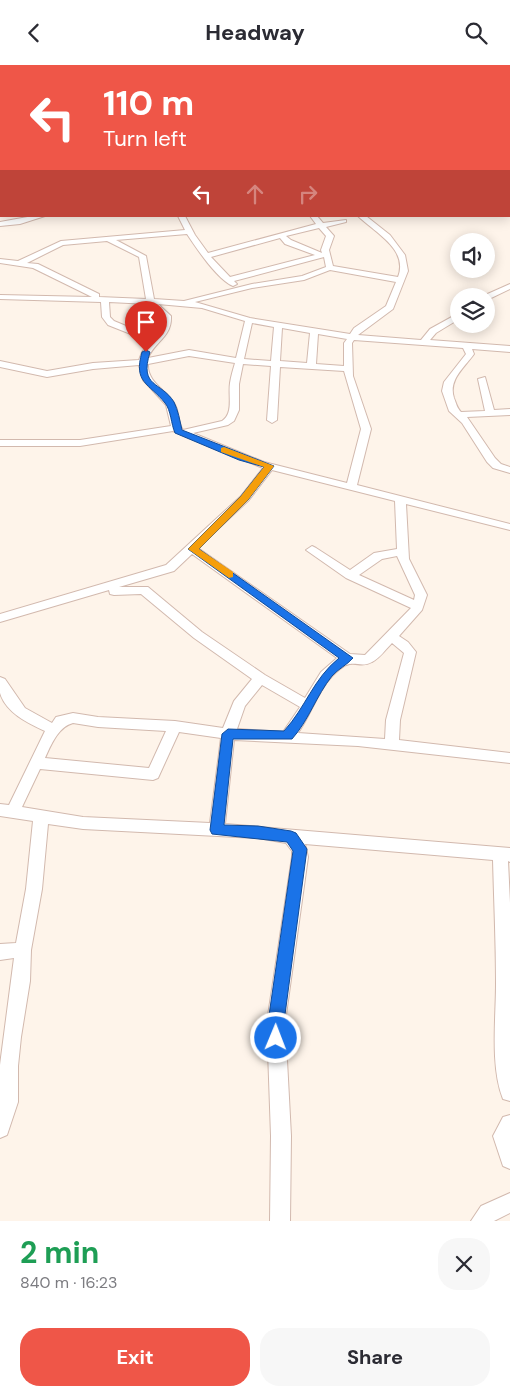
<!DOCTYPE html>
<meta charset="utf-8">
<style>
body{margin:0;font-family:"DM Sans",sans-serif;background:#f7f7f7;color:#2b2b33;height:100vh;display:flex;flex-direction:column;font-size:19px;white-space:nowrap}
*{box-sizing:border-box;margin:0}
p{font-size:16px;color:#7c7c81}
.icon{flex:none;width:28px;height:28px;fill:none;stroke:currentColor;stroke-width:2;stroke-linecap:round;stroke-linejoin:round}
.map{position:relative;height:1156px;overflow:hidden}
.side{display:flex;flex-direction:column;background:#fff;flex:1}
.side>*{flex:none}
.banner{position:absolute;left:0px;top:0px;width:510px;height:152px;box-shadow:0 2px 12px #0003;background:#ef5648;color:#fff;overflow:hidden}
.buttons{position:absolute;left:450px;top:168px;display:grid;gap:10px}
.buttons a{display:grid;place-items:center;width:45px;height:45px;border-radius:50%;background:#fff;box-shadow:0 2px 12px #0003;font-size:25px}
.pin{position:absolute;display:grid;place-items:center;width:42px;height:42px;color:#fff;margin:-51px -21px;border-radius:50% 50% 50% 0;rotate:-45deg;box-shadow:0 0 5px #0007}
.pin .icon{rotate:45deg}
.me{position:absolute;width:55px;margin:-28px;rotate:1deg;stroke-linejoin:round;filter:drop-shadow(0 0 4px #0008)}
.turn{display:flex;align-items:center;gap:18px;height:105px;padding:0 20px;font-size:22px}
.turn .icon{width:65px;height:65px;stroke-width:2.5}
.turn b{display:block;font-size:35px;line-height:42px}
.lanes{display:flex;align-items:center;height:48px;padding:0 20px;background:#0003;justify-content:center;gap:25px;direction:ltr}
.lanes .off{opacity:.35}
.round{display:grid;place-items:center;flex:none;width:52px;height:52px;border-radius:20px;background:#f7f7f7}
.overview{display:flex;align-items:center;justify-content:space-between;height:85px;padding:0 20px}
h1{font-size:30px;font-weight:700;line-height:38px;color:#1e9e55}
.cta{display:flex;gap:10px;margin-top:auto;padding:10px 20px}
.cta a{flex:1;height:58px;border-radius:20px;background:#ef5648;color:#fff;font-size:20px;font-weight:700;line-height:58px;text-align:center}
.cta a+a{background:#f7f7f7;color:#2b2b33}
header{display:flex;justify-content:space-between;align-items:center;height:65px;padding:0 20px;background:#fff;font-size:22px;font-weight:700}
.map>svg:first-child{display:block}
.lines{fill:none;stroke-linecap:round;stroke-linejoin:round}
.minor-casing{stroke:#d2b9ae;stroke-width:2}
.minor{fill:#fff;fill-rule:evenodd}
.route{fill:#1a73e8;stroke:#114b97}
.slow{fill:#f59e0b}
</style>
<header><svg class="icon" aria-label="back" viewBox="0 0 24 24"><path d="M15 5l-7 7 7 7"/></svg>Headway<svg class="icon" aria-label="search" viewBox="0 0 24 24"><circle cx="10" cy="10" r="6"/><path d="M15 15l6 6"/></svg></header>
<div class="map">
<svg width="510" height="1156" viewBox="0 0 510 1156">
<rect width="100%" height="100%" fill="#fef4ea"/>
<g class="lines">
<g class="minor-casing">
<path id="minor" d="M 219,0 L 224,0 L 224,1 L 220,1 Z
M 0,8 L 1,8 L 1,10 L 0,10 Z
M 509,11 L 510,11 L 510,13 L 509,13 Z
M 0,20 L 1,21 L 1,23 L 0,24 Z
M 509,20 L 510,20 L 510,24 L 509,23 Z
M 509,37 L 510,37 L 510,41 L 509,41 Z
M 0,43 L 1,43 L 1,47 L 0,47 Z
M 509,53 L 510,53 L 510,57 L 509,57 Z
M 0,108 L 1,108 L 1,112 L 0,112 Z
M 33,151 L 45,151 L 20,159 L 0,161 L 0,157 Z
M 178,151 L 185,151 L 195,170 L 208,188 L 316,159 L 310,151 L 317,151 L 323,158 L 346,155 L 346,157 L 326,162 L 334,171 L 329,185 L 333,201 L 398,212 C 409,184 374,167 358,151 L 366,151 L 390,170 L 405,190 L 408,206 L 393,244 L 358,270 L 421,275 L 430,264 L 459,248 L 459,254 L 436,268 L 430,275 L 510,281 L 510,287 L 472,284 L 474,289 C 464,303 448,315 454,333 C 456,338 457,343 461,347 L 485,346 L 478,314 L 485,312 L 494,345 L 510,344 L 510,350 L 467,352 L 495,393 L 501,399 L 510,402 L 510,408 L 493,403 L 487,397 L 462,358 L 449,346 L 442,326 L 444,317 L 466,289 L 463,283 L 354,275 L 352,278 L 353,311 L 371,364 L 357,420 L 510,459 L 510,465 L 406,439 L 409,494 L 427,530 L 422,545 L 399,571 L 408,577 L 416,587 L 400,655 L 399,675 L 510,688 L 510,698 L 358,681 L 234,675 L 225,759 L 510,783 L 510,797 L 508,796 L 510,838 L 510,1036 L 503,1034 C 490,1002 496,953 496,919 C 496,877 494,836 493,795 L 305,779 L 308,792 L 285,957 L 291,1071 L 290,1156 L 270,1156 L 271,1071 L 267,957 L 292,792 L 292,786 L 286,778 L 258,773 L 83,764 L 48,759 L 42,824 L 31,885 L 30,916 L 21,972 L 18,1001 L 18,1037 L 7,1070 L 0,1073 L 0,1000 L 14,893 L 0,895 L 0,879 L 16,878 L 26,824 L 33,756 L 0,751 L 0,739 L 9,740 L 45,666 C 28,658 6,648 0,628 C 0,624 0,617 0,612 L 5,614 L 25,643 L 52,658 L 56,652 L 73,648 L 98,652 L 175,656 L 223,663 L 234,636 L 252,614 L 194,573 L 141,529 L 114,530 L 110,529 L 109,525 L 0,557 L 0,549 L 166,500 L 241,431 L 263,403 L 173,366 L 80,381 L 0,381 L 0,375 L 80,375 L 171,361 L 166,340 L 143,315 L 139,300 L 93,304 L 47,312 L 0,302 L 0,296 L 47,306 L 93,298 L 139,295 L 142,287 L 151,277 L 108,260 L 102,252 L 101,237 L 0,234 L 0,230 L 92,232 L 33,203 L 0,198 L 0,194 L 18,196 L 61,176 L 185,165 ZM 319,163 L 326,171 L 321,185 L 322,188 L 291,175 L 286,171 ZM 187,169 C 197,184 217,214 233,221 L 237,219 L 234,216 L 324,192 L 326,202 L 302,211 L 252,219 L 184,236 L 154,234 L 146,191 L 116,175 ZM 280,173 L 285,179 L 315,190 L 230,212 L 211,192 ZM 107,176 L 139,192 L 146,234 L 99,232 L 99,229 L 38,199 L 27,198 L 63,180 ZM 330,205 L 396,217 L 386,241 L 354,263 L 350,269 L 250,253 L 195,237 L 252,223 L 304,215 ZM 109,237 L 149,239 L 163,252 L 162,265 L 155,273 L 114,256 L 110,252 ZM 158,239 L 202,243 L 245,256 L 236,293 L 189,285 L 148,293 C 155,276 172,272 171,251 ZM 252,258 L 274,262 L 271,296 L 244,294 ZM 282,263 L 310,268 L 307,298 L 280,296 ZM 318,269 L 347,274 L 344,278 L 344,301 L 316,299 ZM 189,291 L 235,298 C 233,305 231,311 230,318 C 228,331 234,348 222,356 L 183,365 C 177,358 180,346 174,338 C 165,324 147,317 148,299 ZM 243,299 L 271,301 L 267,355 L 272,358 L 277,355 L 280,302 L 344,306 L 361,364 L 347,418 L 264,397 L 193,368 L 228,360 L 234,356 L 239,345 L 239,319 ZM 272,405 L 395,436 L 397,484 L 374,488 L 350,505 L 316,483 L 312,481 L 306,485 L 346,513 L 411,543 L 365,590 L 350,589 L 198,483 L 249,435 ZM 192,489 L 337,593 L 321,607 L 305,633 L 265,610 L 202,567 L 148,522 L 119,522 L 174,506 ZM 397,491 L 415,530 L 414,535 L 359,510 L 382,494 ZM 392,578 L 404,588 L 386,655 L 385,674 L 298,668 C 313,647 319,620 340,604 C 353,593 360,604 372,597 C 379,594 386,584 392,578 ZM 262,620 L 300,642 L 283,667 L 237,664 L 245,641 ZM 73,658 L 98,662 L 166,666 L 149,703 L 45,693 C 51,680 58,662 73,658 ZM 179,667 L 221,673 L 210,758 L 83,752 L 22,742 L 40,704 L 153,715 L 158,713 Z
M 510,219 L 510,224 L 489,234 L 483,231 Z
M 510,1050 L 510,1104 L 503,1101 L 493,1071 L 503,1052 Z
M 510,1128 L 510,1148 L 494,1156 L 471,1156 L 481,1141 Z"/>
</g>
<use href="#minor" class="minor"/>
</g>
<path class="route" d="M 146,285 L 150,287 C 139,323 161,316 174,337 C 178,345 180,356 182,365 L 274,401 L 248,435 L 199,484 L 353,593 C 347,600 338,604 332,611 C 316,631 309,655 292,674 L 233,674 L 224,760 L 258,761 L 291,766 L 296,768 L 307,784 L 284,957 L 285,973 L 282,979 L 276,981 L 271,979 L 268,957 L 293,786 L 287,777 L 212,769 L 210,765 L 222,669 L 228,664 L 284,666 C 306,642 313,614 339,593 L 188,484 L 241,431 L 264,402 L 239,395 L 175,368 C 171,359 171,345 165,338 C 149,318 133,318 142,287 Z"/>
<path class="slow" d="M 224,382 L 274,401 L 248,435 L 199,484 L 233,507 L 233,512 L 229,513 L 188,484 L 241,431 L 264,402 L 221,387 L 221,383 Z"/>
</svg>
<div class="buttons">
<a><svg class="icon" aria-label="sound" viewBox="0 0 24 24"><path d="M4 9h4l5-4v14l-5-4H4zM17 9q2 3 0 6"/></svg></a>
<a><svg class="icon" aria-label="layers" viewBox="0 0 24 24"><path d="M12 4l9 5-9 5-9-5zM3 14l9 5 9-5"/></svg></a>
</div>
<div class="pin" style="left:146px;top:287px;background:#d93025"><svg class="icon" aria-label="arrive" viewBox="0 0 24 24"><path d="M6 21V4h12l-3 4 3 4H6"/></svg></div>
<svg class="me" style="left:276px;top:973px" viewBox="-20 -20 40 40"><circle r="17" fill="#1a73e8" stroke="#fff" stroke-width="3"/><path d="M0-11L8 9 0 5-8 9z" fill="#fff"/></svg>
<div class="banner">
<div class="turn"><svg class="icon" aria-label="left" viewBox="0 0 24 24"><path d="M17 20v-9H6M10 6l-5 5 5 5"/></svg><div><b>110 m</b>Turn left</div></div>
<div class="lanes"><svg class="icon" aria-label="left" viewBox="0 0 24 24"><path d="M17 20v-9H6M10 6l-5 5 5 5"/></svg><svg class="icon off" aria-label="ahead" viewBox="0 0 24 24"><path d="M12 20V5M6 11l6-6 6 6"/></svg><svg class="icon off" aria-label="right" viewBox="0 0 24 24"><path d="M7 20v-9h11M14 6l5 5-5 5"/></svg></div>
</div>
</div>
<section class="side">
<div class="overview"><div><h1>2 min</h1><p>840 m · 16:23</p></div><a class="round"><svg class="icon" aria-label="close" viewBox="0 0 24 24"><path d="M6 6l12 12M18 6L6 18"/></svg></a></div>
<div class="cta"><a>Exit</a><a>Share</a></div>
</section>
